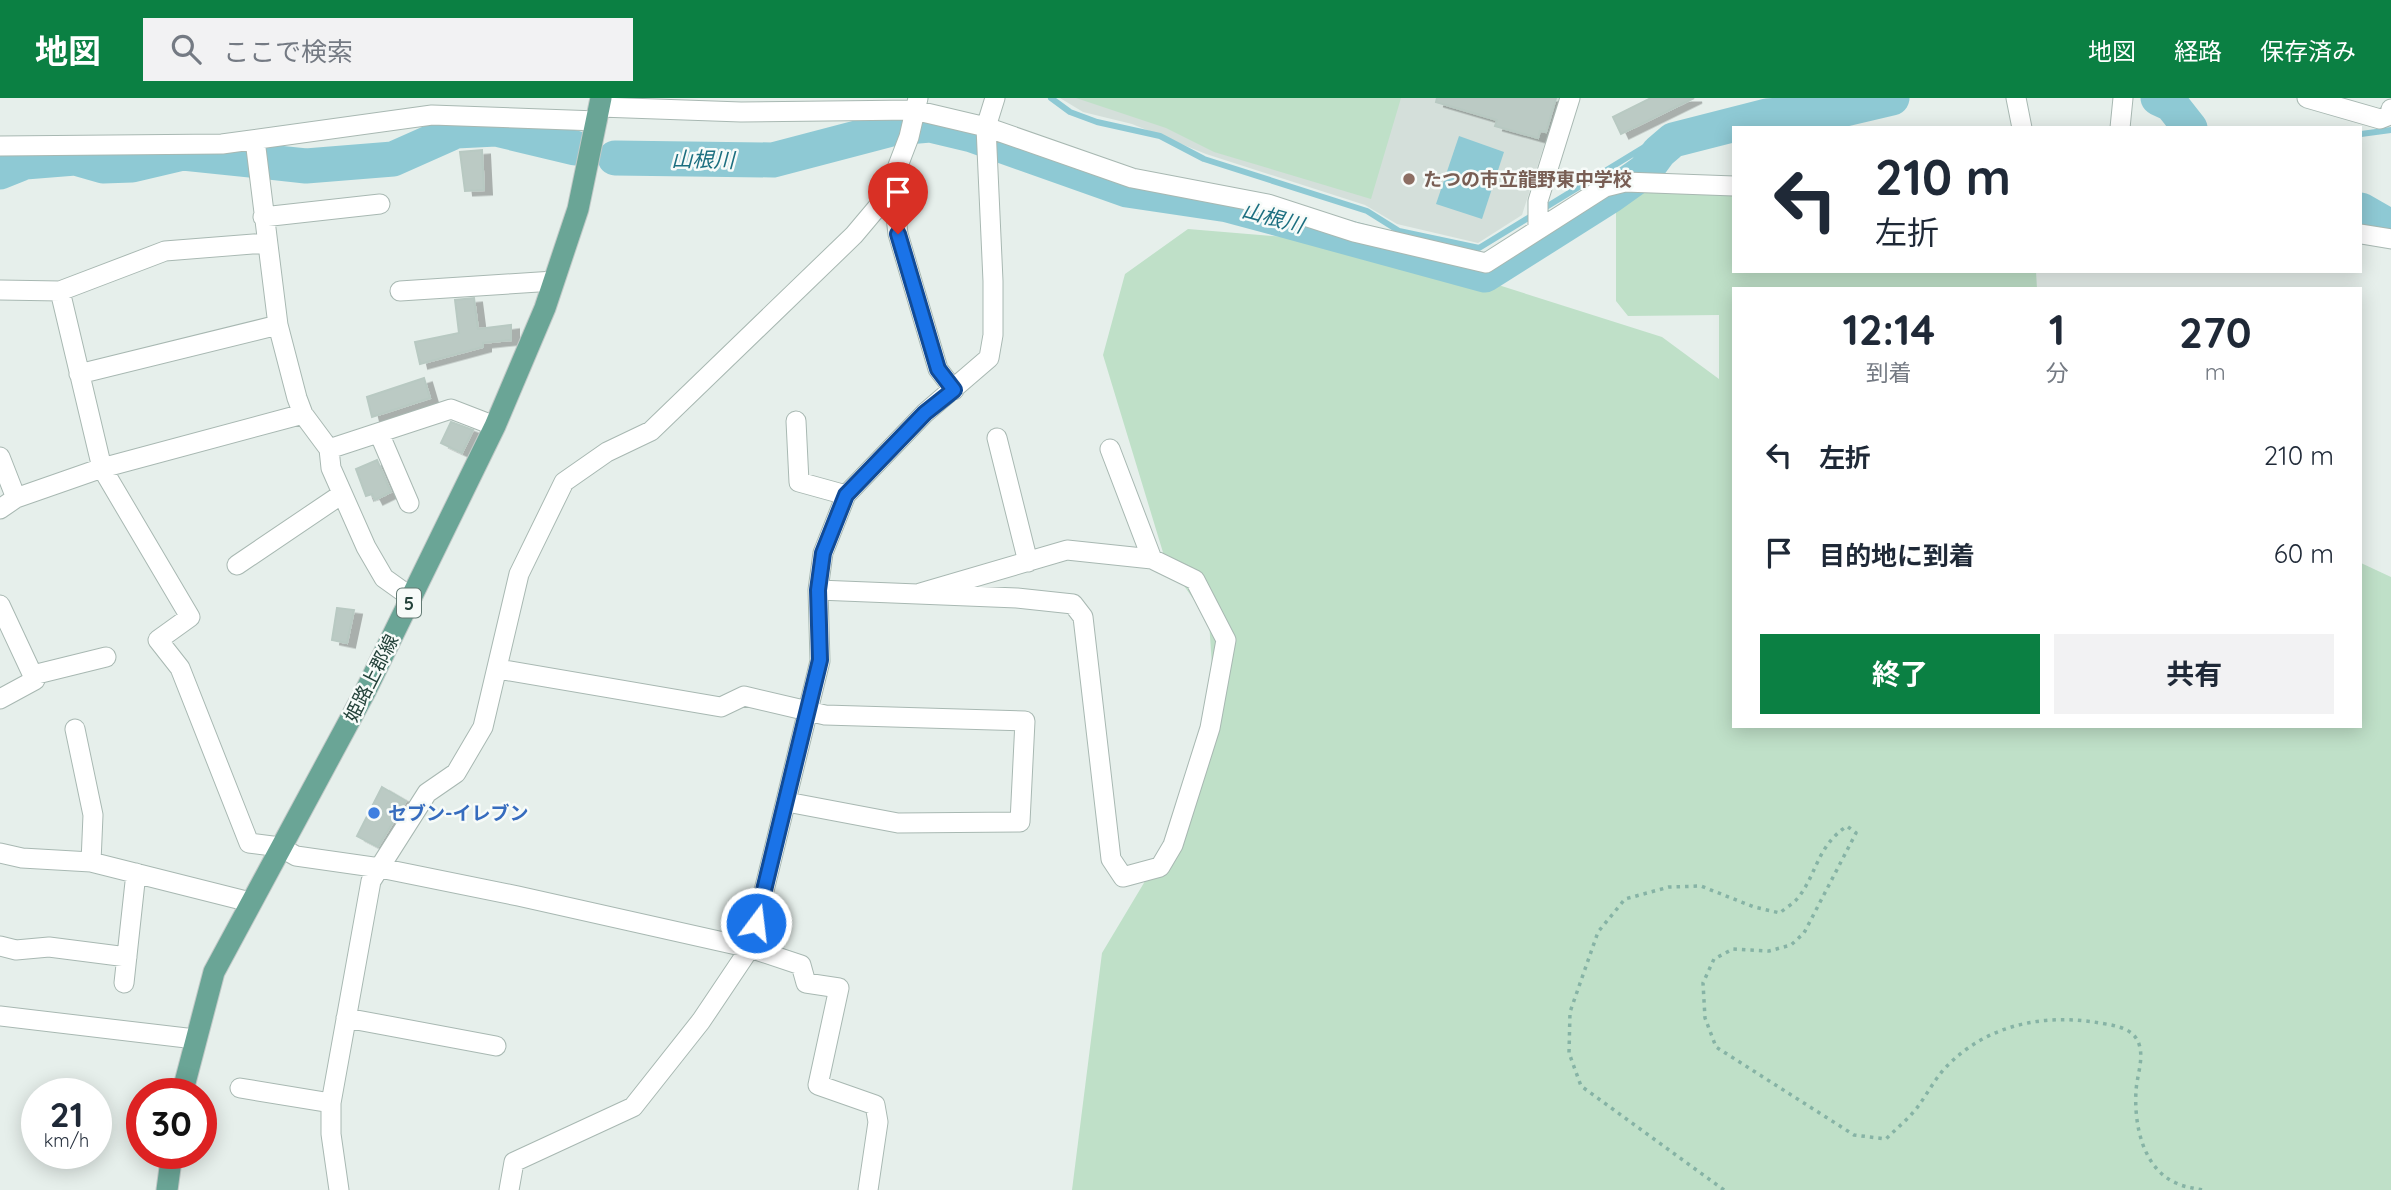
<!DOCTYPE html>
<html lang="ja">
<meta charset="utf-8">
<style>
body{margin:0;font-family:Quicksand,"Noto Sans JP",sans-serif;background:#f2f2f3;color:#1f2937;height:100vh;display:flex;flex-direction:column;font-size:26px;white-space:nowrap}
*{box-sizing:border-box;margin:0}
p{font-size:23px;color:#747a83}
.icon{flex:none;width:38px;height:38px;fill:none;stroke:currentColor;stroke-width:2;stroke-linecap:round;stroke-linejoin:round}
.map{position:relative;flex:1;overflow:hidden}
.sheet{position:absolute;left:1732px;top:189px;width:630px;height:441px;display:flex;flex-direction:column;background:#fff;border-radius:0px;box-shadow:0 4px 18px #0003}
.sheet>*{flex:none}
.guide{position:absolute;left:1732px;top:28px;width:630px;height:147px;border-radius:0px;box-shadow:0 4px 18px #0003;background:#fff;color:#1f2937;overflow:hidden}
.speed{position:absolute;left:21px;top:980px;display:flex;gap:14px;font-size:35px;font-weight:700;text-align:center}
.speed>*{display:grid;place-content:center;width:91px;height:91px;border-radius:50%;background:#fff;box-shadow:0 4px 18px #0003;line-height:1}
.speed small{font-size:18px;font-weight:400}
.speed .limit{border:10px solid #d22;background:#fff;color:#111}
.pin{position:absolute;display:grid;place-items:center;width:60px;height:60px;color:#fff;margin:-72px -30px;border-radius:50% 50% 50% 0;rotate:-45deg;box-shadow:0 0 7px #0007}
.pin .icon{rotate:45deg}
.me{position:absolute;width:77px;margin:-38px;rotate:15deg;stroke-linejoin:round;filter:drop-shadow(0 0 5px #0008)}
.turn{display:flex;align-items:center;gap:24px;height:147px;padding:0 28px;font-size:32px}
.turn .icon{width:91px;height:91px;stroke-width:2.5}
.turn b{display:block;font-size:49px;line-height:60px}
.eta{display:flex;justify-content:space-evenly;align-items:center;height:119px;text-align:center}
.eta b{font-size:42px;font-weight:700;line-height:49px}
.primary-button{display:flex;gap:14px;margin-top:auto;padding:14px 28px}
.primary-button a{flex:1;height:80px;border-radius:0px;background:#0b8043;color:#fff;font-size:28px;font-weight:700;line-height:80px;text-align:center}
.primary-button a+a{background:#f2f2f3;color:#1f2937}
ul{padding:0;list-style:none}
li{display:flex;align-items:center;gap:21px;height:98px;padding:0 28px}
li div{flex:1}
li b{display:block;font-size:26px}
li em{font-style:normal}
header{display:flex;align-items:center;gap:42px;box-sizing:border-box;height:98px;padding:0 35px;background:#0b8043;color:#fff}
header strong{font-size:33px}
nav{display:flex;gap:38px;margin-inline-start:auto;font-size:24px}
.search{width:490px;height:63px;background:#f2f2f3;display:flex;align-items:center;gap:18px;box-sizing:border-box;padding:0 24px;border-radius:0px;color:#747a83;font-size:26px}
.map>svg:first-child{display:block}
.built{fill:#d4dfda}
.green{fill:#bfe0c8}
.water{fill:#8ec9d4}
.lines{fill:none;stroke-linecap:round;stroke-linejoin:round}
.stream{stroke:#8ec9d4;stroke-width:6}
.river{stroke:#8ec9d4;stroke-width:35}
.building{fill:#bbcac4;stroke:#b8c9c2;stroke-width:2;filter:url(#shadow)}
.minor-casing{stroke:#a8b8b2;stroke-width:21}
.major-casing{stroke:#c2cac8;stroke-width:23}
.path{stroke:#86b3a5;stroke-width:3.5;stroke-dasharray:3.5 5;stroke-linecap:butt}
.minor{stroke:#fff;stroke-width:19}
.major{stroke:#6aa596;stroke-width:21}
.route-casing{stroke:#114b97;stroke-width:18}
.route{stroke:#1a73e8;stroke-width:12}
.education-dot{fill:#8d6e63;stroke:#f7fbf9;stroke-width:2.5}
.shop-dot{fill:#3f7fe0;stroke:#f7fbf9;stroke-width:2.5}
.labels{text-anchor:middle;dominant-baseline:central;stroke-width:5;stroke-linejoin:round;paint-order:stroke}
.shield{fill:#f7fbf9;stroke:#637a73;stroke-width:2}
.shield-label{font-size:18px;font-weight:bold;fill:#24423a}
.education-label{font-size:19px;font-weight:bold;fill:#785e54;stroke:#f7fbf9;text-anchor:start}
.street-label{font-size:19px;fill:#24423a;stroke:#f7fbf9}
.shop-label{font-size:19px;font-weight:bold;fill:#366cbe;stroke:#f7fbf9;text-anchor:start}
.water-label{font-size:21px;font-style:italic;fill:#1c6f80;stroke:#f7fbf9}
</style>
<header>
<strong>地図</strong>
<div class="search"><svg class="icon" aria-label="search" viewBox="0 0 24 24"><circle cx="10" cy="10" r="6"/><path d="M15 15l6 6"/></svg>ここで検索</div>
<nav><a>地図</a><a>経路</a><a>保存済み</a></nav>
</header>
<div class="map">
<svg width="2391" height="1092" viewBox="0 0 2391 1092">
<defs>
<filter id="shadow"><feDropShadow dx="8" dy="4.5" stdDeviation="0" flood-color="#0004"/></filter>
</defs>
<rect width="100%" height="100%" fill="#e6efeb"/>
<path class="built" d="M 1060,0 L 1559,0 L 1522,117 L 1478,145 L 1397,126 L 1365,107 L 1206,56 L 1132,26 L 1083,14 Z"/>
<path class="green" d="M 1076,0 L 1401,0 L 1371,101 L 1214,54 L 1166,30 Z
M 1639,92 L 1734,97 L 1734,173 L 2036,173 L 2037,191 L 1734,191 L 1734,628 L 2361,628 L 2361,465 L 2391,479 L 2391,1092 L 1072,1092 L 1102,855 L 1181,723 L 1216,628 L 1209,523 L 1165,461 L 1103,257 L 1125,176 L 1188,131 L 1345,144 L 1394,154 L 1662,239 L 1719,281 L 1719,217 L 1628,218 L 1616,203 L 1616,101 L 1629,102 Z"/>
<path class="water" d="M 1459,38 L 1504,54 L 1482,121 L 1436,106 Z"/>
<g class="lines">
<path class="stream" d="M 1051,0 L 1070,14 L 1097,24 L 1160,38 L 1204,61 L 1367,113 L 1399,133 L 1479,150 L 1682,26 L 1792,0
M 2361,36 L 2391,32"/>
<path class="river" d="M 2158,0 L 2171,6 L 2190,30
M 615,60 L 773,62 L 895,30 L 930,27 L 972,37 L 1127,92 L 1228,107 L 1485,177 L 1610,98 L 1645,73 L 1659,54 L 1673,42 L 1767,18 L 1841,12 L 1892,0
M 0,74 L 25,64 L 75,60 L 103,68 L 132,67 L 183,55 L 306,68 L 393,61 L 456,33 L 496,31 L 575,50
M 2361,112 L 2391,129"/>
</g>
<path class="building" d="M 1437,0 L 1556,0 L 1546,34 L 1540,33 L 1538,40 L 1495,28 L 1497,22 L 1436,4 Z
M 1651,0 L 1694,0 L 1621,36 L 1613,19 Z
M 482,52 L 484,92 L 465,93 L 460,54 Z
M 474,200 L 478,231 L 511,227 L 511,242 L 483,245 L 483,249 L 420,266 L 415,244 L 459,235 L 455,202 Z
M 424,280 L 430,300 L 372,319 L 367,299 Z
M 451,324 L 473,332 L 462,355 L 441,345 Z
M 377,362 L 391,394 L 375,402 L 372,396 L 366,398 L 356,371 Z
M 337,510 L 354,512 L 347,545 L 332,542 Z
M 382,689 L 406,703 L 378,749 L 357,738 Z"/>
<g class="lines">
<g class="minor-casing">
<path id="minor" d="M 2016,0 L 2022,30
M 2307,0 L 2380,21 L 2390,17 L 2391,11
M 600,9 L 741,14 L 914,12 L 986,29 L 1132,80 L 1268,106 L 1354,134 L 1486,165 L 1605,89 L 1625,84 L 1734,88
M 2120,30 L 2123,0
M 255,42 L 278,227 L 297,300 L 303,316 L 329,351 L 331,370 L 366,449 L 384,480 L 412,500
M 0,48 L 222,46 L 432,17 L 597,23
M 886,99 L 895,110 L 898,136 L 938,271 L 954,292
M 263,119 L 380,106
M 1538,131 L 1538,103 L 1570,0
M 2361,136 L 2391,141
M 0,192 L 60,193 L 165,153 L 266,145
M 60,193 L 102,370 L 190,519 L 158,542 L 180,570 L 249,745 L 280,749 L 296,758 L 380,770 L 518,798 L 750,850 L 801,867 L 806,885 L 839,890 L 818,987 L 875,1007 L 878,1024 L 868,1092
M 400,193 L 554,183
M 79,276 L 278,227
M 796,323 L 799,384 L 846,397
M 379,335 L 409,405
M 997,340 L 1028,464
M 329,351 L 451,311 L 495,328
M 1110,351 L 1152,461
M 0,359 L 16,400 L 102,370 L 303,316
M 0,411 L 16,400
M 237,467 L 342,396
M 818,492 L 1017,500 L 1073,506 L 1083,519 L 1111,761 L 1123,779 L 1160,769 L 1173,747 L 1210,630 L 1226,542 L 1195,482 L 1152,461 L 1067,452 L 920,495
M 0,507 L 35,582 L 0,601
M 498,571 L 721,609 L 744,598 L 825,617 L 1025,623 L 1020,724 L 898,725 L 787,704
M 33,577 L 106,559
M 75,631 L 93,717 L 91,764
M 0,755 L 22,760 L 91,764 L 250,804
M 0,848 L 16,852 L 49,849 L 127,859
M 124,885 L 136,775
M 0,918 L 195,941
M 346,920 L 496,948
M 240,990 L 331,1005
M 339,1092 L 331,1036 L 331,1005 L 371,783 L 427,695 L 456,675 L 483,629 L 519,476 L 564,384 L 607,354 L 651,333 L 854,137 L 886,99 L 909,39 L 918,0
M 509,1092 L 514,1064 L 633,1009 L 701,923 L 750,850 L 820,563 L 818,492 L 823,455 L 846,397 L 925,315 L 989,260 L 993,237 L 993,183 L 986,29 L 995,0"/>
</g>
<g class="major-casing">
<path id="major" d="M 182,996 L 214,874 L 366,592 L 495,328 L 545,210 L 578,111 L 601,0
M 167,1092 L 172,1055"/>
</g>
<path class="path" d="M 1724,1092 L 1581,988 L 1569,955 L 1570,914 L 1598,834 L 1625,801 L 1669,789 L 1701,788 L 1754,809 L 1780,815 C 1785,810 1793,806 1797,801 C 1817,777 1816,749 1847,728 L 1856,735 L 1804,835 L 1791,847 L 1769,853 L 1733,851 L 1714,861 L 1703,885 L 1705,920 L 1716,949 L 1854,1037 L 1886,1041 C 1896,1031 1907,1022 1916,1011 C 1927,997 1935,980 1947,968 C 1986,928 2040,916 2094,924 C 2110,927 2133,928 2139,946 C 2144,961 2137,977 2136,993 C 2134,1025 2142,1070 2176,1085 C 2184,1089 2193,1090 2202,1092"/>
<use href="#minor" class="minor"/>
<use href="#major" class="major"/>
</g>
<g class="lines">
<g class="route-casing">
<path id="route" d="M 756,825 L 820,562 L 818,492 L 823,455 L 846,397 L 925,315 L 954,292 L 938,271 L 898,136"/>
</g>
<use href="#route" class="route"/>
</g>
<circle class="education-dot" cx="1409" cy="81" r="7"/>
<circle class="shop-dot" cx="374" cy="715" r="7"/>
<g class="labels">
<rect class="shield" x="397" y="490.5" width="24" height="29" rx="5"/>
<g class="shield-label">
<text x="409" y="505">5</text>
</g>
<g class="education-label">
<text x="1423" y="81">たつの市立龍野東中学校</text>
</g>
<g class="street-label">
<text transform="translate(371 580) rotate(-63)">姫路上郡線</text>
</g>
<g class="shop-label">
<text x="388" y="715">セブン-イレブン</text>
</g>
<g class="water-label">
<text transform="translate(703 61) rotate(1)">山根川</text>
<text transform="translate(1273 119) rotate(15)">山根川</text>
</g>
</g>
</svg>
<div class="speed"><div>21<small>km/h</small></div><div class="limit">30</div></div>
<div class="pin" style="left:898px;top:136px;background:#d93025"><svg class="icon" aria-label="arrive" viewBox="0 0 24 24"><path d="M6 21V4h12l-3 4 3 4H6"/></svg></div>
<svg class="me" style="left:756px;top:825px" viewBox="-20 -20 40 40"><circle r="17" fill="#1a73e8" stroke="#fff" stroke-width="3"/><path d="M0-11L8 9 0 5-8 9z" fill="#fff"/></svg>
<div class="guide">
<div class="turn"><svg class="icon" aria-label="left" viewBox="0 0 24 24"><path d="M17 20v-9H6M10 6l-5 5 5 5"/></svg><div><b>210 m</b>左折</div></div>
</div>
<section class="sheet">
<div class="eta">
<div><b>12:14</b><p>到着</p></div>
<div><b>1</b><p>分</p></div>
<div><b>270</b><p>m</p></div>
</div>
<ul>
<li><svg class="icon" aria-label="left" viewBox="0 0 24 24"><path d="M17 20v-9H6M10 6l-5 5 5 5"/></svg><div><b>左折</b></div><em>210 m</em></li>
<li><svg class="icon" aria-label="arrive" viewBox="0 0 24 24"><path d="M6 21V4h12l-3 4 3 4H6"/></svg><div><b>目的地に到着</b></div><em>60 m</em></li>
</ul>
<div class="primary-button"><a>終了</a><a>共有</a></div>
</section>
</div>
